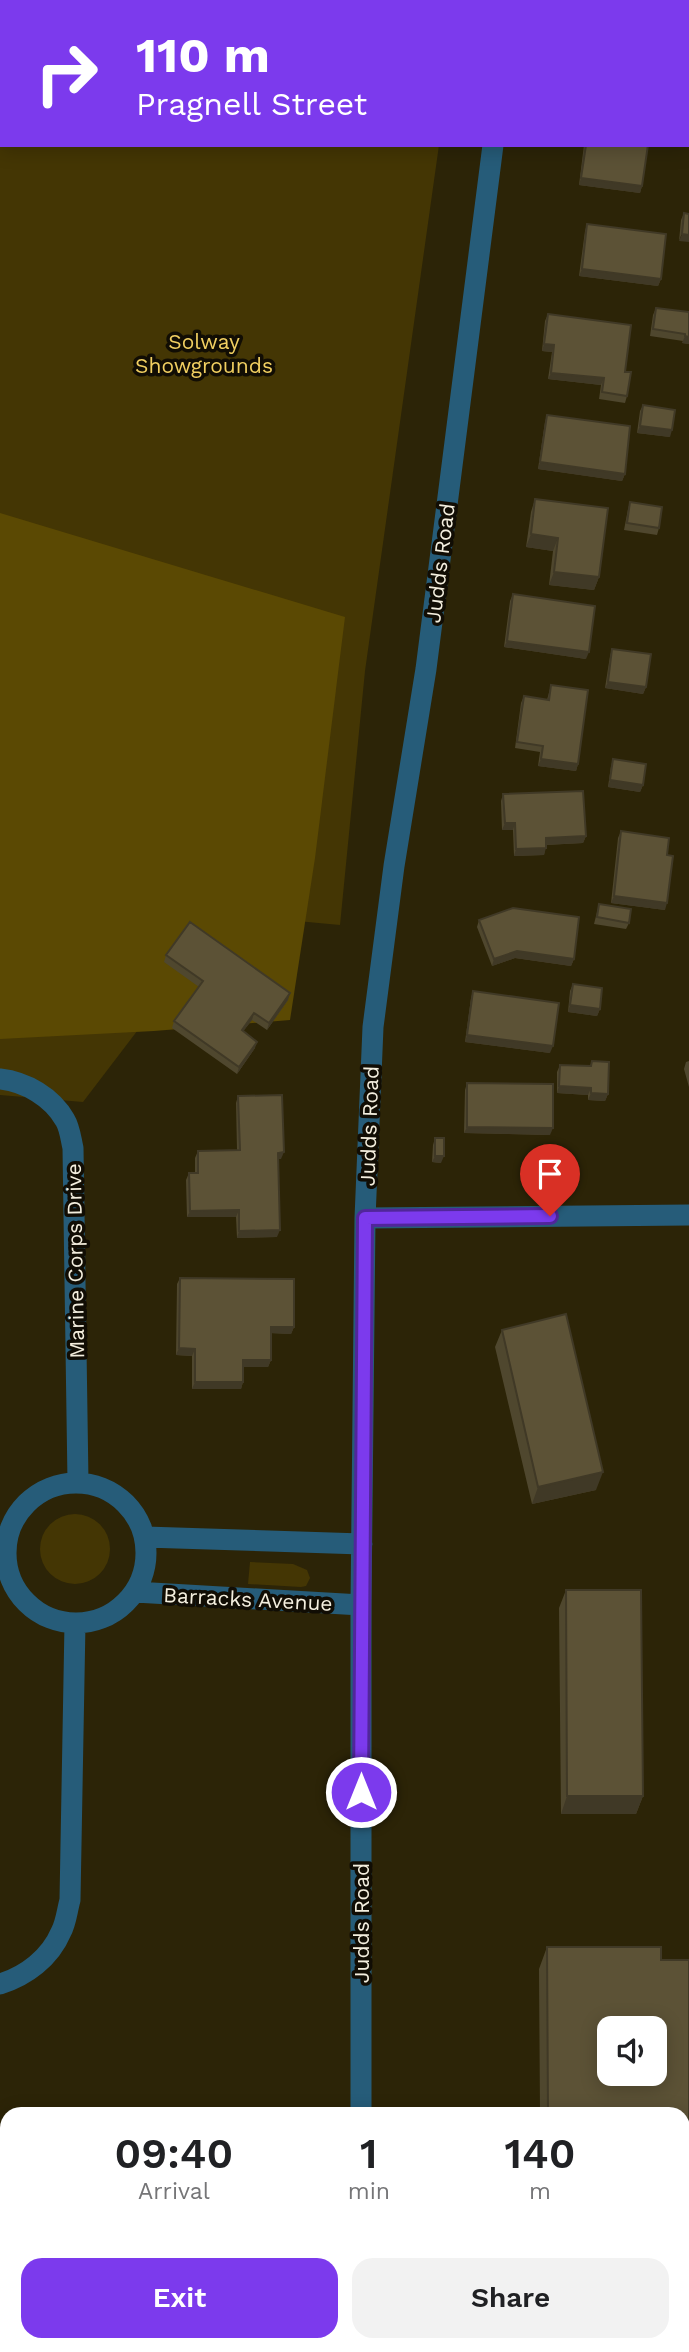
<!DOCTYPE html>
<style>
body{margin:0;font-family:"Work Sans",sans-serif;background:#f2f2f2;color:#202124;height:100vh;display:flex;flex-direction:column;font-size:26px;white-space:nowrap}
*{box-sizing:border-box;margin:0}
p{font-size:23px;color:#757577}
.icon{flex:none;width:38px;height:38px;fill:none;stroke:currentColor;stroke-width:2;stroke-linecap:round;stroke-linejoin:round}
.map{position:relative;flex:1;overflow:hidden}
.sheet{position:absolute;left:0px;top:2107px;width:690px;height:245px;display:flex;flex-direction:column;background:#fff;border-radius:21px 21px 0 0;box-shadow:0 4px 18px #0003}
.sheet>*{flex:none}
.guide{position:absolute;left:0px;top:0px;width:690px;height:147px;box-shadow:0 4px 18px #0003;background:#7c3aed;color:#fff;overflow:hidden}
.controls{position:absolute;left:597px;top:2016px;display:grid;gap:14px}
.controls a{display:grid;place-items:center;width:70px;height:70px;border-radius:14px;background:#fff;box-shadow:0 4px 18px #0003;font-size:35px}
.pin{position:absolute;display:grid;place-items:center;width:60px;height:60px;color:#fff;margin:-72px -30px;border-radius:50% 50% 50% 0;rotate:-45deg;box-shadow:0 0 7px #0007}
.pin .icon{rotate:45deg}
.me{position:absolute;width:77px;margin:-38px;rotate:0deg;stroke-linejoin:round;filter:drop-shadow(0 0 5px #0008)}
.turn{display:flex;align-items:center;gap:24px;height:147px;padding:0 21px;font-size:32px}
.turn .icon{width:91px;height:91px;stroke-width:2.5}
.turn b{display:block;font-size:49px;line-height:60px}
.eta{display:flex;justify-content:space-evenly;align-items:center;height:119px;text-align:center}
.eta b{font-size:42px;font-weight:600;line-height:49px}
.cta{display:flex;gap:14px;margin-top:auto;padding:14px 21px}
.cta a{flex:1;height:80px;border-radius:21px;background:#7c3aed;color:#fff;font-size:28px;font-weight:600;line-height:80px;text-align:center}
.cta a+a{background:#f2f2f2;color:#202124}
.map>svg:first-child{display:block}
.green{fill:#443604}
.forest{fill:#5b4903}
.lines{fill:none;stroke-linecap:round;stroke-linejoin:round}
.path{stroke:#726b53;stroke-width:4.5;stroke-dasharray:2 5;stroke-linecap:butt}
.lane{stroke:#265c79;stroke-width:16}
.street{stroke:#265c79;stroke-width:21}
.wall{fill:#4f472e;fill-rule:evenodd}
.shaded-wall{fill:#403926}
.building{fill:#5c5236;stroke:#403926;stroke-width:2;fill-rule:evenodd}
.route-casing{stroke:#51269a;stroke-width:18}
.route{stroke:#7c3aed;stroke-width:12}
.labels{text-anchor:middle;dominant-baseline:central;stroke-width:7;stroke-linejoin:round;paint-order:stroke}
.park-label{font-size:21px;fill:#f1cf61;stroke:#110d04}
.street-label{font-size:21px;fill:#f4efdf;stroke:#110d04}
</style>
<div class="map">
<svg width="689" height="2352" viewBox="0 0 689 2352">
<rect width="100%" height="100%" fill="#2c2407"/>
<path class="green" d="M 0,0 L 459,0 L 459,2 L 2,2 L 2,145 L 439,145 L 365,671 L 340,925 L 155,908 L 144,1022 L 83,1102 L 0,1095 Z
M40 1549a35 35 0 1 1 70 0a35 35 0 1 1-70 0Z
M 250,1562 L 293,1564 L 307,1570 L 310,1578 L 306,1586 L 301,1587 L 248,1584 Z"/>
<path class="forest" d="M 0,513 L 345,617 L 315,858 L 290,1020 L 154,1031 L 0,1039 Z"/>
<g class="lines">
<path class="path" d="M 0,2343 L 7,2343"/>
<path class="lane" d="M 183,2 L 186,0
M 0,139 L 2,138"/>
<path class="street" d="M 511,2 L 511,0
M 0,1079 C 26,1082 52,1097 65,1120 C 70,1128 71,1140 73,1148 L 78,1482
M 365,1218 L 689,1215
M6 1553a70 70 0 1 1 140 0a70 70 0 1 1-140 0Z
M 145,1537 L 362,1544
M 135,1592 L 361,1605
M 0,1984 C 26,1976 50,1958 61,1932 C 66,1923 67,1911 70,1900 L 75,1623
M 361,2114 L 361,1605 L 365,1218 L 373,1027 L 394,866 L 426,669 L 493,145
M 359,2352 L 360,2345"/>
</g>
<path class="wall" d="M 584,145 L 648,145 L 642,186 L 640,193 L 579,185 Z
M 684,213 L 689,214 L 679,241 L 681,220 Z
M 587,224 L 661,279 L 658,286 L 579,276 L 585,231 Z
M 656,308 L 689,312 L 689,344 L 682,343 L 683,341 L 650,336 L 653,315 Z
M 548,314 L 625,372 L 627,396 L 625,403 L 599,399 L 601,385 L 548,379 L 552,352 L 542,351 L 545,321 Z
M 643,405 L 670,437 L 637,433 L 640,411 Z
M 547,415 L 625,474 L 622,481 L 538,469 L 545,422 Z
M 535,499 L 599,577 L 594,590 L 549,585 L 553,551 L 526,547 L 531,512 Z
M 630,502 L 659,528 L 657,535 L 624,530 L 628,509 Z
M 513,594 L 586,659 L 504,647 L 510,601 Z
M 612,649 L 646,687 L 643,694 L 605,688 L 610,656 Z
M 551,685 L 578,764 L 576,771 L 538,766 L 540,752 L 515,748 L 521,703 L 524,696 L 547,700 Z
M 613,759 L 643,785 L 640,792 L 608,787 L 611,766 Z
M 503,794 L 586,836 L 583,843 L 546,845 L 544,855 L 514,856 L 513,830 L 502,830 L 501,801 Z
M 621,831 L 667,855 L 665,910 L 611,903 L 618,838 Z
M 599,904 L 629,923 L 626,929 L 594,924 Z
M 479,920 L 574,959 L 571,966 L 515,958 L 492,966 L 477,927 Z
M 166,955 L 288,1000 L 267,1030 L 252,1020 L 243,1031 L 255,1048 L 237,1074 L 172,1028 L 174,1021 L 199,987 L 164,962 Z
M 573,984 L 600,1009 L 597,1016 L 568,1012 L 570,991 Z
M 473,991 L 550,1053 L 465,1042 L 471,998 Z
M 592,1061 L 608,1094 L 605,1101 L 588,1100 L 588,1095 L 557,1093 L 557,1072 L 560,1065 L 590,1066 Z
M 689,1061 L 689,1087 L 684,1069 L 686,1062 Z
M 467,1083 L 550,1135 L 464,1133 L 465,1090 Z
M 238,1096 L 281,1159 L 278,1159 L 277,1237 L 237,1238 L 236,1217 L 187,1217 L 186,1180 L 189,1173 L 195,1173 L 195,1158 L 198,1151 L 237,1150 L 236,1103 Z
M 435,1138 L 441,1163 L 432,1162 L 433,1145 Z
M 180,1278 L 294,1327 L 291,1334 L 271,1333 L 271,1360 L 268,1367 L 243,1367 L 243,1382 L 241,1389 L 192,1389 L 192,1356 L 176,1355 L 177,1284 Z
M 502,1330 L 596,1490 L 532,1504 L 495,1347 Z
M 566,1590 L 643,1796 L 636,1814 L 561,1814 L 559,1608 Z
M 547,1947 L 661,1947 L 661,1960 L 689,1960 L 689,2278 L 682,2278 L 682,2114 L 540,2114 L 539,1969 ZM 609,2028 L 654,2028 L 654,2074 L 609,2074 Z"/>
<path class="shaded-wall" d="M 2,64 L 2,80 L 0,81 L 0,66 Z
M 581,178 L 642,186 L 640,193 L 579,185 Z
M 682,234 L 689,235 L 689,242 L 679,241 Z
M 582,269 L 661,279 L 658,286 L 579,276 Z
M 685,336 L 689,337 L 689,344 L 682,343 Z
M 544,344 L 554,345 L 552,352 L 542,351 Z
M 551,373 L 604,378 L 601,385 L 548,379 Z
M 640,426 L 672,430 L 670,437 L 637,433 Z
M 540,462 L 625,474 L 622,481 L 538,469 Z
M 531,534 L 558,538 L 553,551 L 526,547 Z
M 554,572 L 599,577 L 594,590 L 549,585 Z
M 507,641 L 589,652 L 586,659 L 504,647 Z
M 608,682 L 646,687 L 643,694 L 605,688 Z
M 541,759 L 578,764 L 576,771 L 538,766 Z
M 610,780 L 643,785 L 640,792 L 608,787 Z
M 505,823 L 515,823 L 513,830 L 502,830 Z
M 586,836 L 583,843 L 543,845 L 546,838 Z
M 546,848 L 544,855 L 514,856 L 516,849 Z
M 614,896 L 667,903 L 665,910 L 611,903 Z
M 517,951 L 574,959 L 571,966 L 515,958 L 492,966 L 494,959 Z
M 290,993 L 288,1000 L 267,1030 L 269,1023 Z
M 570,1005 L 600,1009 L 597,1016 L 568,1012 Z
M 254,1013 L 252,1020 L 239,1037 L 242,1030 Z
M 467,1035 L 553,1046 L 550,1053 L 465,1042 Z
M 257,1042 L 255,1048 L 237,1074 L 239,1067 Z
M 559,1086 L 591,1088 L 588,1095 L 557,1093 Z
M 591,1093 L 608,1094 L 605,1101 L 588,1100 Z
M 467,1127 L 553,1128 L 550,1135 L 464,1133 Z
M 284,1152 L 281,1159 L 275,1159 L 278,1153 Z
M 435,1156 L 444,1156 L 441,1163 L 432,1162 Z
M 239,1210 L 236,1217 L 187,1217 L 190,1211 Z
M 280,1230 L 277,1237 L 237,1238 L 239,1231 Z
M 271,1327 L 294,1327 L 291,1334 L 268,1333 Z
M 179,1348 L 195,1349 L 192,1356 L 176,1355 Z
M 243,1360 L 271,1360 L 268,1367 L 241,1367 Z
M 195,1382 L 243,1382 L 241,1389 L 192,1389 Z
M 603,1472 L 596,1490 L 532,1504 L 538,1487 Z
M 567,1796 L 643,1796 L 636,1814 L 561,1814 Z
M 682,2256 L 689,2256 L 689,2278 L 682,2278 Z"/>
<path class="building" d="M 0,0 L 95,0 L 97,2 L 2,2 L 2,64 L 0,66 Z
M 634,0 L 676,0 L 677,2 L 634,2 Z
M 586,145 L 648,145 L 642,186 L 581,178 Z
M 684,213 L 689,214 L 689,235 L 682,234 Z
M 587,224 L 666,234 L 661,279 L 582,269 Z
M 656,308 L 689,312 L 689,337 L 685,336 L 685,334 L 653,329 Z
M 548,314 L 631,325 L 625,372 L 631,372 L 627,396 L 602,392 L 604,378 L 551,373 L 554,345 L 544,344 Z
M 643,405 L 675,410 L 672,430 L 640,426 Z
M 547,415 L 630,426 L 625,474 L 540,462 Z
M 535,499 L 608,508 L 599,577 L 554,572 L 558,538 L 531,534 Z
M 630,502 L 662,507 L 659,528 L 627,523 Z
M 513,594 L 595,606 L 589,652 L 507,641 Z
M 612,649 L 651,654 L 646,687 L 608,682 Z
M 551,685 L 588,690 L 578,764 L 541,759 L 543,746 L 517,742 L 524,696 L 549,700 Z
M 613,759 L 646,764 L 643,785 L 610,780 Z
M 583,791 L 586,836 L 546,838 L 546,848 L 516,849 L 515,823 L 505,823 L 503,794 Z
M 621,831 L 669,838 L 667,855 L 673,856 L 667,903 L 614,896 Z
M 599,904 L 631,909 L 629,923 L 597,917 Z
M 513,908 L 579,917 L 574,959 L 517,951 L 494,959 L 479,920 Z
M 190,922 L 290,993 L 269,1023 L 254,1013 L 242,1030 L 257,1042 L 239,1067 L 174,1021 L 203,981 L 166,955 Z
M 573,984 L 602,988 L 600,1009 L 570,1005 Z
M 473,991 L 559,1003 L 553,1046 L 467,1035 Z
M 592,1061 L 609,1062 L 608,1094 L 591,1093 L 591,1088 L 559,1086 L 560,1065 L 591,1066 Z
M 467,1083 L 553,1084 L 553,1128 L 467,1127 Z
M 282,1095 L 284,1152 L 278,1153 L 280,1230 L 239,1231 L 239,1210 L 190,1211 L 189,1173 L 198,1173 L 198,1151 L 240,1150 L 238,1096 Z
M 435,1138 L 444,1138 L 444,1156 L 435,1156 Z
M 180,1278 L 294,1279 L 294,1327 L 271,1327 L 271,1360 L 243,1360 L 243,1382 L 195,1382 L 195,1349 L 179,1348 Z
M 566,1314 L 603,1472 L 538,1487 L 502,1330 Z
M 566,1590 L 641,1590 L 643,1796 L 567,1796 Z
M 547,1947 L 661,1947 L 661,1960 L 689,1960 L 689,2256 L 682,2256 L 682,2114 L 548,2114 ZM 609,2028 L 654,2028 L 654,2074 L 609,2074 Z"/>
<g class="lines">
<g class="route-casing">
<path id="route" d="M 361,1792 L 365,1218 L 550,1216"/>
</g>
<use href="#route" class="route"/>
</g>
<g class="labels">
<g class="park-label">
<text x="204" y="341">Solway<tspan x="204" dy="24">Showgrounds</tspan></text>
</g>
<g class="street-label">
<text transform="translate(440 563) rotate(-83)">Judds Road</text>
<text transform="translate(369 1126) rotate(-88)">Judds Road</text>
<text transform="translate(75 1261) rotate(-91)">Marine Corps Drive</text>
<text transform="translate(248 1599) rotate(3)">Barracks Avenue</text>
<text transform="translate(361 1923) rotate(-90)">Judds Road</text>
</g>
</g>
</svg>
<div class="controls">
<a><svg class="icon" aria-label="sound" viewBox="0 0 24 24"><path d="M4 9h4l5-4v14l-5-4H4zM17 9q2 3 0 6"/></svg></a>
</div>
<div class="pin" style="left:550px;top:1216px;background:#d93025"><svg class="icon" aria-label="arrive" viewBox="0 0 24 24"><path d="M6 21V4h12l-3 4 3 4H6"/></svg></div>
<svg class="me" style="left:361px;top:1792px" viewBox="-20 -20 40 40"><circle r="17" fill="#7c3aed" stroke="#fff" stroke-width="3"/><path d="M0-11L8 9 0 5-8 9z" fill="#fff"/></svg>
<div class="guide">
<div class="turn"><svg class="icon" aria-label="right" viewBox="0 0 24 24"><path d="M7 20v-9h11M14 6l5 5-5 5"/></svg><div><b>110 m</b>Pragnell Street</div></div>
</div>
<section class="sheet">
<div class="eta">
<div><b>09:40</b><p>Arrival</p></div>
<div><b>1</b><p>min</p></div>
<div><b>140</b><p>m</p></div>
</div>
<div class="cta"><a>Exit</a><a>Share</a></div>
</section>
</div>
